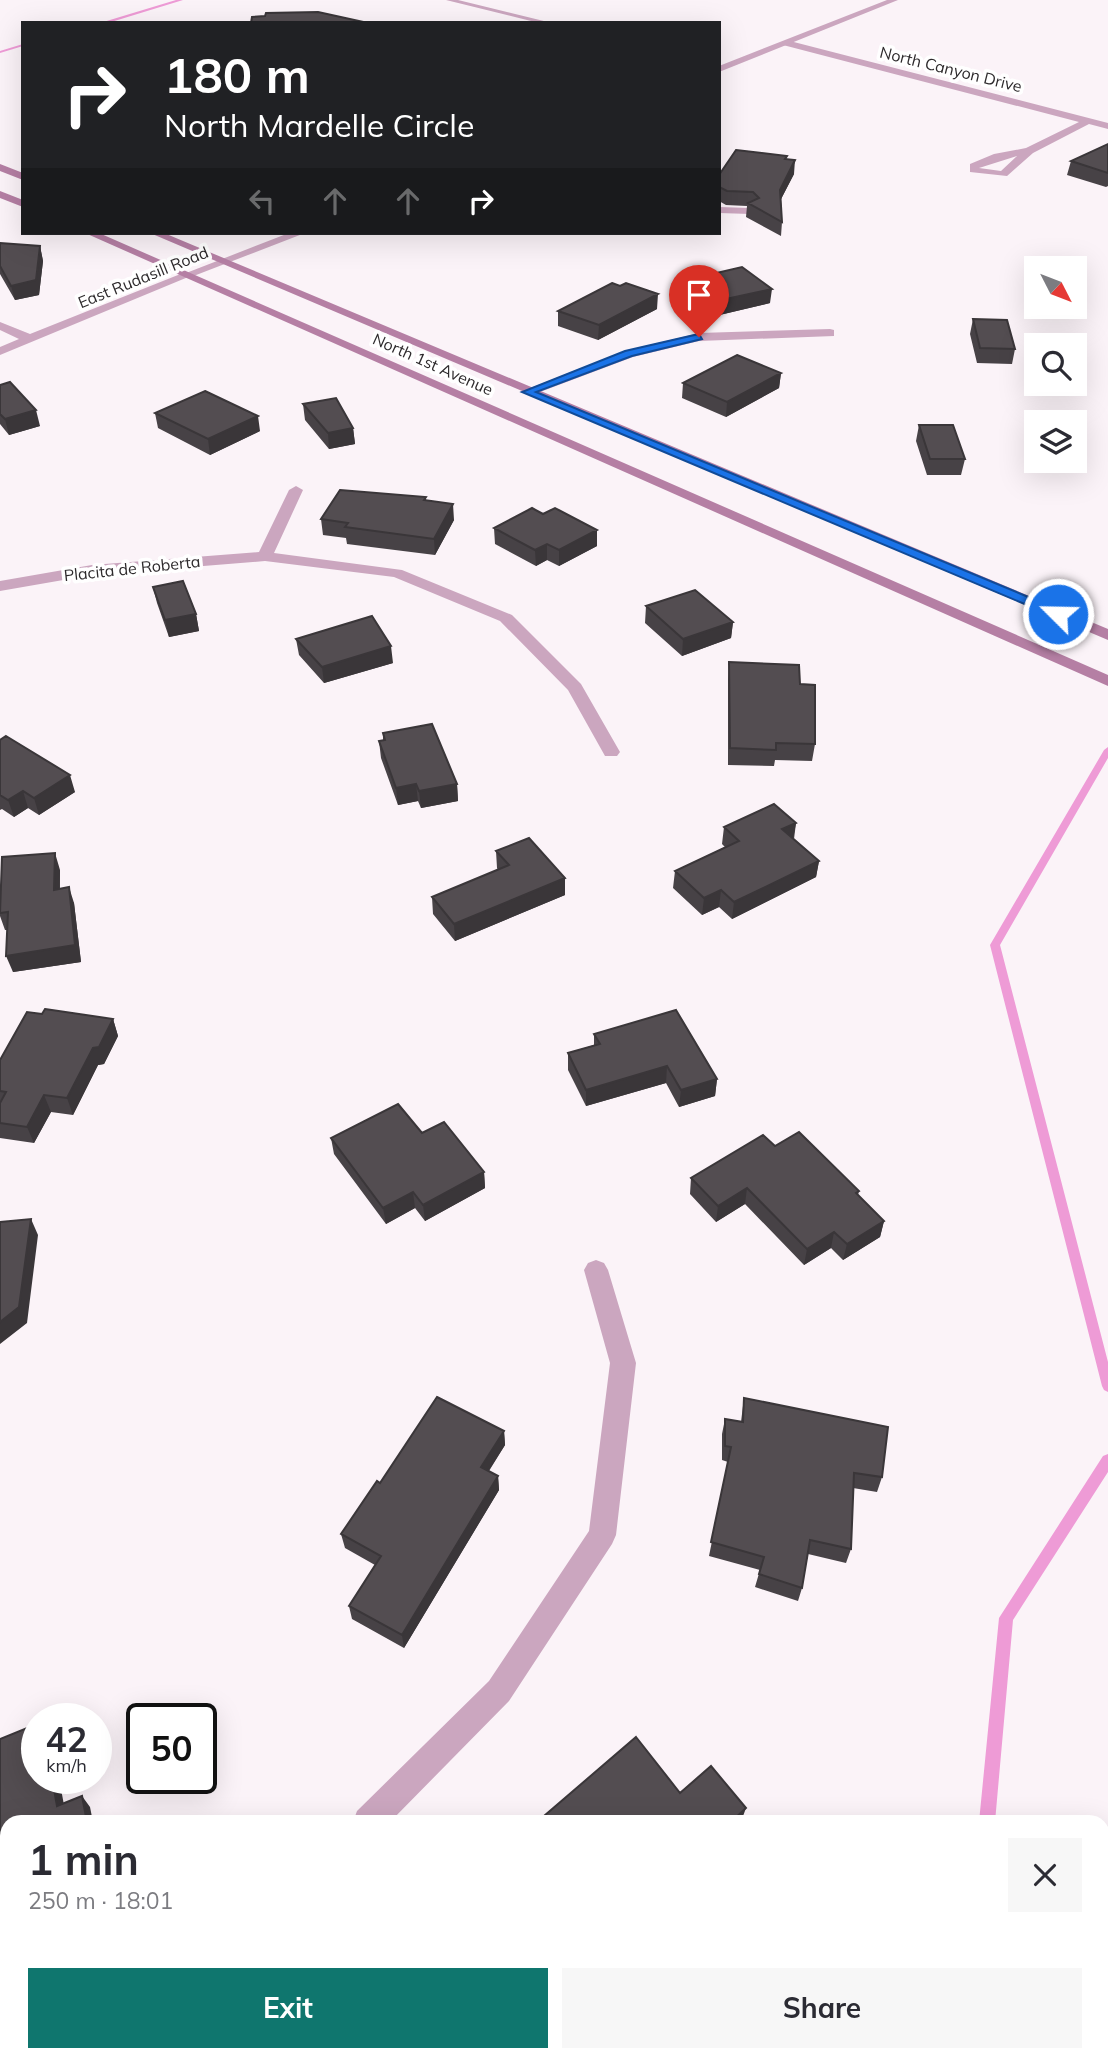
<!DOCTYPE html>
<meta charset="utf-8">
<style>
body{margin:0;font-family:Mulish,sans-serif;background:#f7f7f7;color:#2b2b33;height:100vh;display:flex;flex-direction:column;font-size:26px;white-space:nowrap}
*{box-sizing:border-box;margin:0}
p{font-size:23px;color:#7c7c81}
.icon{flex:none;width:38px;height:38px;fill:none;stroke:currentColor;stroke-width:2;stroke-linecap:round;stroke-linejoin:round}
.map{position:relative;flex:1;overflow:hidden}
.side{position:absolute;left:0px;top:1815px;width:1110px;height:247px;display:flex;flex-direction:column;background:#fff;border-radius:21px 21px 0 0;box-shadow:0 7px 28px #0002}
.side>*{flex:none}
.banner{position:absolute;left:21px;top:21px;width:700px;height:214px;border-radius:0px;box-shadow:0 7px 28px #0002;background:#202124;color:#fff;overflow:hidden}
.needle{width:46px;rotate:132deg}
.buttons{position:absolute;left:1024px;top:256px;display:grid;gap:14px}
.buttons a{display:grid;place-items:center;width:63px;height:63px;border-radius:0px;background:#fff;box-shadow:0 7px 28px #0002;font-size:35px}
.speed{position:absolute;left:21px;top:1703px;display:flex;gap:14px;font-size:35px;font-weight:700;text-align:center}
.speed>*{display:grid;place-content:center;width:91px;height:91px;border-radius:50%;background:#fff;box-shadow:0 7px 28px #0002;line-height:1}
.speed small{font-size:18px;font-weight:400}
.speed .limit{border:4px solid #111;border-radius:10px;background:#fff;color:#111}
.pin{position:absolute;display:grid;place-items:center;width:60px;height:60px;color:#fff;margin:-72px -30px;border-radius:50% 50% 50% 0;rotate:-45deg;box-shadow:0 0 7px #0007}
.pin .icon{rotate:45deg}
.me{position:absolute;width:77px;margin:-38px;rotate:293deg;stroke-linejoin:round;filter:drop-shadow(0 0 5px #0008)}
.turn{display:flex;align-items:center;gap:24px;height:147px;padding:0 28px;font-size:32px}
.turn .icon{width:91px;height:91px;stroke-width:2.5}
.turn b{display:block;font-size:49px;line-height:60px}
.lanes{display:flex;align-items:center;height:66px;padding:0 28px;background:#0003;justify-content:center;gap:35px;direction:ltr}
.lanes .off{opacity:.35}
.round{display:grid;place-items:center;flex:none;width:74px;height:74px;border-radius:0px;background:#f7f7f7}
.headline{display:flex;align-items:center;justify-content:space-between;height:119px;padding:0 28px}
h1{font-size:42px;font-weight:700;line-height:52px}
.primary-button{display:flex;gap:14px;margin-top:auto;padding:14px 28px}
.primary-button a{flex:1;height:80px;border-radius:0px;background:#0f766e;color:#fff;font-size:28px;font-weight:700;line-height:80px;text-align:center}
.primary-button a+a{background:#f7f7f7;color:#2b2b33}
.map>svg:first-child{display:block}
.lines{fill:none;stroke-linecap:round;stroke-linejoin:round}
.stream{fill:#ee9bd6;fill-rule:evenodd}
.service{fill:#cba6bf;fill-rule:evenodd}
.minor{fill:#cba6bf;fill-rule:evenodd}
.tertiary{fill:#cba6bf;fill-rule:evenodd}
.secondary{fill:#b57fa4;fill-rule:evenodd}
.wall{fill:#474246}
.shaded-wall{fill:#3a3639}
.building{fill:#534d51;stroke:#3a3639;stroke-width:2}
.route{fill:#1a73e8;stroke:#114b97;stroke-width:2}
.labels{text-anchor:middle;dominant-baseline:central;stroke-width:7;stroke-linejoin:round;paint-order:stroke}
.far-street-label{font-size:16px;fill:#2d2a2c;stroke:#fff}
</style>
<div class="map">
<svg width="1108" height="2060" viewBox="0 0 1108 2060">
<rect width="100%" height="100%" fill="#fbf3f8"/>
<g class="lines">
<path class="stream" d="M 176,0 L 183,0 L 108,23 L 100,23 Z
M 23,44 L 23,46 L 0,53 L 0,51 Z
M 1108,747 L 1108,758 L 1000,945 L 1108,1362 L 1108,1392 L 1104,1390 L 1102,1386 L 990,945 L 1104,750 Z
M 1108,1454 L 1108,1472 L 1013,1620 L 995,1822 L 979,1822 L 999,1618 L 1103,1456 Z
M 996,2054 L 1013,2054 L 1015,2060 L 998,2060 Z"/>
<path class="service" d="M 446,0 L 458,0 L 552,23 L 539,23 Z
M 719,207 L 750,208 L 755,211 L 750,214 L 719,213 Z"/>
<path class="minor" d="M 786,40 L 1108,123 L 1108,129 L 1089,124 L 1033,153 L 1007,176 L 970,172 L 970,164 L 994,154 L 1026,148 L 1079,122 L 783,45 ZM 1017,156 L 1001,171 L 979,168 Z
M 183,273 L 193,275 L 0,355 L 0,347 L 19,339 L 0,330 L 0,322 L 30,334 Z
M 830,329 L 834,330 L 834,336 L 699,341 L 633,357 L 532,395 L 520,392 L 625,351 L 699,333 Z
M 296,486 L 303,490 L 274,553 L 402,570 L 512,615 L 581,684 L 620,752 L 617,756 L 605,756 L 568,690 L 500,621 L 394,577 L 265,561 L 92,575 L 0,591 L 0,581 L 92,565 L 259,552 L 289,490 Z
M 596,1260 L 604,1263 L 608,1270 L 636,1363 L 616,1535 L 612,1544 L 509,1701 L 390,1822 L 353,1822 L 357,1811 L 489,1681 L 589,1531 L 610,1363 L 584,1270 L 588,1263 Z
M 69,2054 L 109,2054 L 106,2060 L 67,2060 Z
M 266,2054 L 300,2054 L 302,2060 L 268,2060 Z"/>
<path class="tertiary" d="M 887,0 L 898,0 L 719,72 L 719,66 Z
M 289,233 L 305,233 L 191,277 L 181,275 Z"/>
<path class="secondary" d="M 0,164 L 23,173 L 23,180 L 0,171 Z
M 0,191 L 23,200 L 23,207 L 0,198 Z
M 85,233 L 99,233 L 1108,675 L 1108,686 Z
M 150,233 L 164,233 L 1108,629 L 1108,640 Z"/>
</g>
<path class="wall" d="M 1108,144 L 1108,186 L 1106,187 L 1067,175 L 1071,161 Z
M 787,159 L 794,174 L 781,199 L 782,222 L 781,236 L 746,217 L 747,206 L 726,205 L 719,201 L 719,175 Z
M 0,243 L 40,246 L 43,261 L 39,295 L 15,300 L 0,274 Z
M 682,281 L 770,303 L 711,317 L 681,295 Z
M 657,309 L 598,340 L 558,326 L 558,311 Z
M 973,319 L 1015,349 L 1012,364 L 977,363 L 970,334 Z
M 781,373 L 779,388 L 726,417 L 682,398 L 683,383 Z
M 0,385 L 40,426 L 9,435 L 0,424 Z
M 303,404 L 353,428 L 355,444 L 329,449 L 305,420 Z
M 155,413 L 260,431 L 210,455 L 158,428 Z
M 919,425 L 965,459 L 961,475 L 927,475 L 916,441 Z
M 426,497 L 426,501 L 454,520 L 435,555 L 347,544 L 346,538 L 323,535 L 321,519 Z
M 494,528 L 597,546 L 559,566 L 547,560 L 536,566 L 495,544 Z
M 153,587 L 196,614 L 199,631 L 169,637 L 157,603 Z
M 646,606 L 733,622 L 731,638 L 682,656 L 645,623 Z
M 296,639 L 393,663 L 324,683 L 299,655 Z
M 729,662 L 800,684 L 815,744 L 812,761 L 775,760 L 774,766 L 728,765 L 728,679 Z
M 383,733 L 457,784 L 458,801 L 421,808 L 418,801 L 398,805 L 381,758 L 379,741 L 383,740 Z
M 0,740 L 75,792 L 39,815 L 28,808 L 14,817 L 2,809 L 0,810 Z
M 796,823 L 794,839 L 819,861 L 816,877 L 732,919 L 719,907 L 702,915 L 673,888 L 675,871 L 725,847 L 722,844 L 724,827 Z
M 496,851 L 565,878 L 565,895 L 455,941 L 433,914 L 432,897 L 498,870 L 497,868 Z
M 60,870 L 60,888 L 74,903 L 81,962 L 13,972 L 7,930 L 5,930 L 0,916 L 0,895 Z
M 42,1014 L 113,1019 L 118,1036 L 104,1064 L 98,1065 L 73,1115 L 51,1112 L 34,1143 L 0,1138 L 0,1060 Z
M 594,1034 L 717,1079 L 715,1096 L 679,1107 L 666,1083 L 586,1106 L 568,1070 L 568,1053 L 594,1045 Z
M 422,1133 L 484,1172 L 485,1188 L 425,1221 L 415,1208 L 386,1224 L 334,1154 L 331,1138 Z
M 775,1146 L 859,1191 L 858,1195 L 884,1221 L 880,1237 L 843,1260 L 831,1248 L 804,1265 L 745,1204 L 716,1222 L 690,1194 L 691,1178 Z
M 744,1398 L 882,1477 L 877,1492 L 853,1488 L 851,1549 L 846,1563 L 808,1554 L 802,1588 L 798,1601 L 755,1587 L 760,1570 L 709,1556 L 728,1462 L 722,1460 L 722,1434 L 725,1419 L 741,1422 Z
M 504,1431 L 505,1445 L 489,1471 L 498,1476 L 499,1490 L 404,1648 L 352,1619 L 349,1606 L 375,1565 L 345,1548 L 341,1534 L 380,1483 Z"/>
<path class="shaded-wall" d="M 795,160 L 794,174 L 779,203 L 780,190 Z
M 40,246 L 43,261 L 39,295 L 15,300 L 11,286 Z
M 772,289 L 770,303 L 711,317 L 712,302 Z
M 658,294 L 657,309 L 598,340 L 599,325 Z
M 781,373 L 779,388 L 726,417 L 727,402 Z
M 36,410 L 40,426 L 9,435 L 5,419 Z
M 258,416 L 260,431 L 210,455 L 208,439 Z
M 353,428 L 355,444 L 329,449 L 328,433 Z
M 453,504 L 454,520 L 435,555 L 434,539 Z
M 597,530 L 597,546 L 559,566 L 559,550 Z
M 547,544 L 547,560 L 536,566 L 535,550 Z
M 196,614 L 199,631 L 169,637 L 165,620 Z
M 733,622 L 731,638 L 682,656 L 683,639 Z
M 391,646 L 393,663 L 324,683 L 322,667 Z
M 70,775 L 75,792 L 39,815 L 34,798 Z
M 416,784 L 418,801 L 398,805 L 396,788 Z
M 457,784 L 458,801 L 421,808 L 419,791 Z
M 23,791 L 28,808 L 14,817 L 8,800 Z
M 796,823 L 793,839 L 782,829 Z
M 55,853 L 60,870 L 59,907 L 54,890 Z
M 819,861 L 816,877 L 732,919 L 734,902 Z
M 565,878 L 565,895 L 455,941 L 454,924 Z
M 69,887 L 74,903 L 81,962 L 13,972 L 6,956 Z
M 721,890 L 719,907 L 702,915 L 704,898 Z
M 113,1019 L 118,1036 L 104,1064 L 98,1065 L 73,1115 L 67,1098 L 93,1048 Z
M 667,1066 L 666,1083 L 586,1106 L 586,1090 Z
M 717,1079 L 715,1096 L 679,1107 L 681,1090 Z
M 44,1095 L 51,1112 L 34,1143 L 27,1127 Z
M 484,1172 L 485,1188 L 425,1221 L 423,1205 Z
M 747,1188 L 745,1204 L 716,1222 L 718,1206 Z
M 413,1192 L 415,1208 L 386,1224 L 383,1208 Z
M 31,1219 L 38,1235 L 27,1323 L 0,1344 L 0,1322 Z
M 884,1221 L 880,1237 L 843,1260 L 847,1244 Z
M 834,1232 L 831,1248 L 804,1265 L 807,1249 Z
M 504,1431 L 505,1445 L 482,1481 L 481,1467 Z
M 498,1476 L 499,1490 L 404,1648 L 402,1635 Z
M 52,1778 L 59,1778 L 66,1816 L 57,1806 Z
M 82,1796 L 90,1807 L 93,1822 L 87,1822 Z
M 746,1808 L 742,1819 L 739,1822 L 731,1822 Z
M 7,1861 L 7,1875 L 0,1878 L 0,1864 Z"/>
<path class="building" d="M 318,12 L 368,23 L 251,23 L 252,17 L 265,16 L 266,13 Z
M 1108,144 L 1108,173 L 1071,161 Z
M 736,150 L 787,156 L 785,159 L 795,160 L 780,190 L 782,222 L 748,203 L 759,198 L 753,192 L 727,191 L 719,187 L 719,175 Z
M 0,243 L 40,246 L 36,280 L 11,286 L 0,266 Z
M 742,267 L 772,289 L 712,302 L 682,281 Z
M 612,283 L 620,286 L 626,283 L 658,294 L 599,325 L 558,311 Z
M 973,319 L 1007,320 L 1015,349 L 980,348 Z
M 737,355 L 781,373 L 727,402 L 683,383 Z
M 10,382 L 36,410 L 5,419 L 0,414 L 0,385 Z
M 205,391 L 258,416 L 208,439 L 155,413 Z
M 336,398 L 353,428 L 328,433 L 303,404 Z
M 919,425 L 953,425 L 965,459 L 930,459 Z
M 340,490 L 426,497 L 424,500 L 453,504 L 434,539 L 345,527 L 348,523 L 321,519 Z
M 532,508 L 543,514 L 555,508 L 597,530 L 559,550 L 547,544 L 535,550 L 494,528 Z
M 183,581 L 196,614 L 165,620 L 153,587 Z
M 695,590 L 733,622 L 683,639 L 646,606 Z
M 372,616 L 391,646 L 322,667 L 296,639 Z
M 729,662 L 799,665 L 800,684 L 815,685 L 815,744 L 776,743 L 776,750 L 730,748 Z
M 432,724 L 457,784 L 419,791 L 416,784 L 396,788 L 379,741 L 385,740 L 383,733 Z
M 6,736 L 70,775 L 34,798 L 23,791 L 8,800 L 0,795 L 0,740 Z
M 774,804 L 796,823 L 782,829 L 819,861 L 734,902 L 721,890 L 704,898 L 675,871 L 739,841 L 724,827 Z
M 529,838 L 565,878 L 454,924 L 432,897 L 509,865 L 496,851 Z
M 55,853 L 54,890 L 69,887 L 75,945 L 6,956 L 8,912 L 0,913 L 2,857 Z
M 45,1009 L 113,1019 L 99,1047 L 93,1048 L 67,1098 L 44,1095 L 27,1127 L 0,1123 L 0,1103 L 6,1092 L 0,1091 L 0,1060 L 27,1012 L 42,1014 Z
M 676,1010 L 717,1079 L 681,1090 L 667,1066 L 586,1090 L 568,1053 L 600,1044 L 594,1034 Z
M 398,1104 L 422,1133 L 444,1122 L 484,1172 L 423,1205 L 413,1192 L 383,1208 L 331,1138 Z
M 799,1132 L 859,1191 L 856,1193 L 884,1221 L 847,1244 L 834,1232 L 807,1249 L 747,1188 L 718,1206 L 691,1178 L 763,1135 L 775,1146 Z
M 31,1219 L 19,1307 L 0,1322 L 0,1222 Z
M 437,1397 L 504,1431 L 481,1467 L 498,1476 L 402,1635 L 349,1606 L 381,1556 L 341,1534 L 377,1481 L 380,1483 Z
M 744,1398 L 888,1427 L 882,1477 L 854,1473 L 851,1549 L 810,1540 L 802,1588 L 759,1574 L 764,1557 L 711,1542 L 731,1447 L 725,1446 L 725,1419 L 743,1422 Z
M 37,1724 L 37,1778 L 52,1778 L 57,1806 L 82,1796 L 87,1822 L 7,1822 L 7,1861 L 0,1864 L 0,1739 Z
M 636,1737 L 680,1793 L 711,1766 L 746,1808 L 731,1822 L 537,1822 Z"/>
<path class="route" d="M 699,334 L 702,339 L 632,356 L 536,392 L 1062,611 L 1062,616 L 1053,616 L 522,392 L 625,351 Z"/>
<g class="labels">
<g class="far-street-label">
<text transform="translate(951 69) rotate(14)">North Canyon Drive</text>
<text transform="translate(143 277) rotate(-22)">East Rudasill Road</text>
<text transform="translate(433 364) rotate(24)">North 1st Avenue</text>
<text transform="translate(132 568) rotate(-6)">Placita de Roberta</text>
</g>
</g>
</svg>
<div class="buttons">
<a><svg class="needle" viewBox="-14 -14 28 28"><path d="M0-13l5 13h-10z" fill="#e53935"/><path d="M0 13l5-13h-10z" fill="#7c7c81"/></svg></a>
<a><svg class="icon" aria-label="search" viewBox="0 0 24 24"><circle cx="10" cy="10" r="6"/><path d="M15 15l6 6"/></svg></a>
<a><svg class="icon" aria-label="layers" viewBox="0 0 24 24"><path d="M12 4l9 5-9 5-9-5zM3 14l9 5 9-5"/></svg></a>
</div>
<div class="speed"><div>42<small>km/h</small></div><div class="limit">50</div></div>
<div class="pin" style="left:699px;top:337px;background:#d93025"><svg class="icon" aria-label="arrive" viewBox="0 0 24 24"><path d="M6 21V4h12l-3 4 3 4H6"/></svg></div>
<svg class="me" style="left:1058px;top:614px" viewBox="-20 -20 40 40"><circle r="17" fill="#1a73e8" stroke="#fff" stroke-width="3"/><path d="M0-11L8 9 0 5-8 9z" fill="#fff"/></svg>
<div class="banner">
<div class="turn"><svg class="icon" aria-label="right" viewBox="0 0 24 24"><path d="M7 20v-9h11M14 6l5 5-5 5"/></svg><div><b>180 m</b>North Mardelle Circle</div></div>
<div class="lanes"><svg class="icon off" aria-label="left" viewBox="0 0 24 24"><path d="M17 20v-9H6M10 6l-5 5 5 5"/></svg><svg class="icon off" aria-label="ahead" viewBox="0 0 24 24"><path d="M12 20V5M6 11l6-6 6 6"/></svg><svg class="icon off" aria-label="ahead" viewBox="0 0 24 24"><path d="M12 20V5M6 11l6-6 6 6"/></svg><svg class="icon" aria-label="right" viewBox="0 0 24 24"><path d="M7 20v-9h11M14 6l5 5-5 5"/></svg></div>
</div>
<section class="side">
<div class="headline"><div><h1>1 min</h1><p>250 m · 18:01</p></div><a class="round"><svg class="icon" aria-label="close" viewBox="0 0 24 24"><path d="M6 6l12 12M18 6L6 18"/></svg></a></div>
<div class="primary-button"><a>Exit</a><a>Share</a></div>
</section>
</div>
